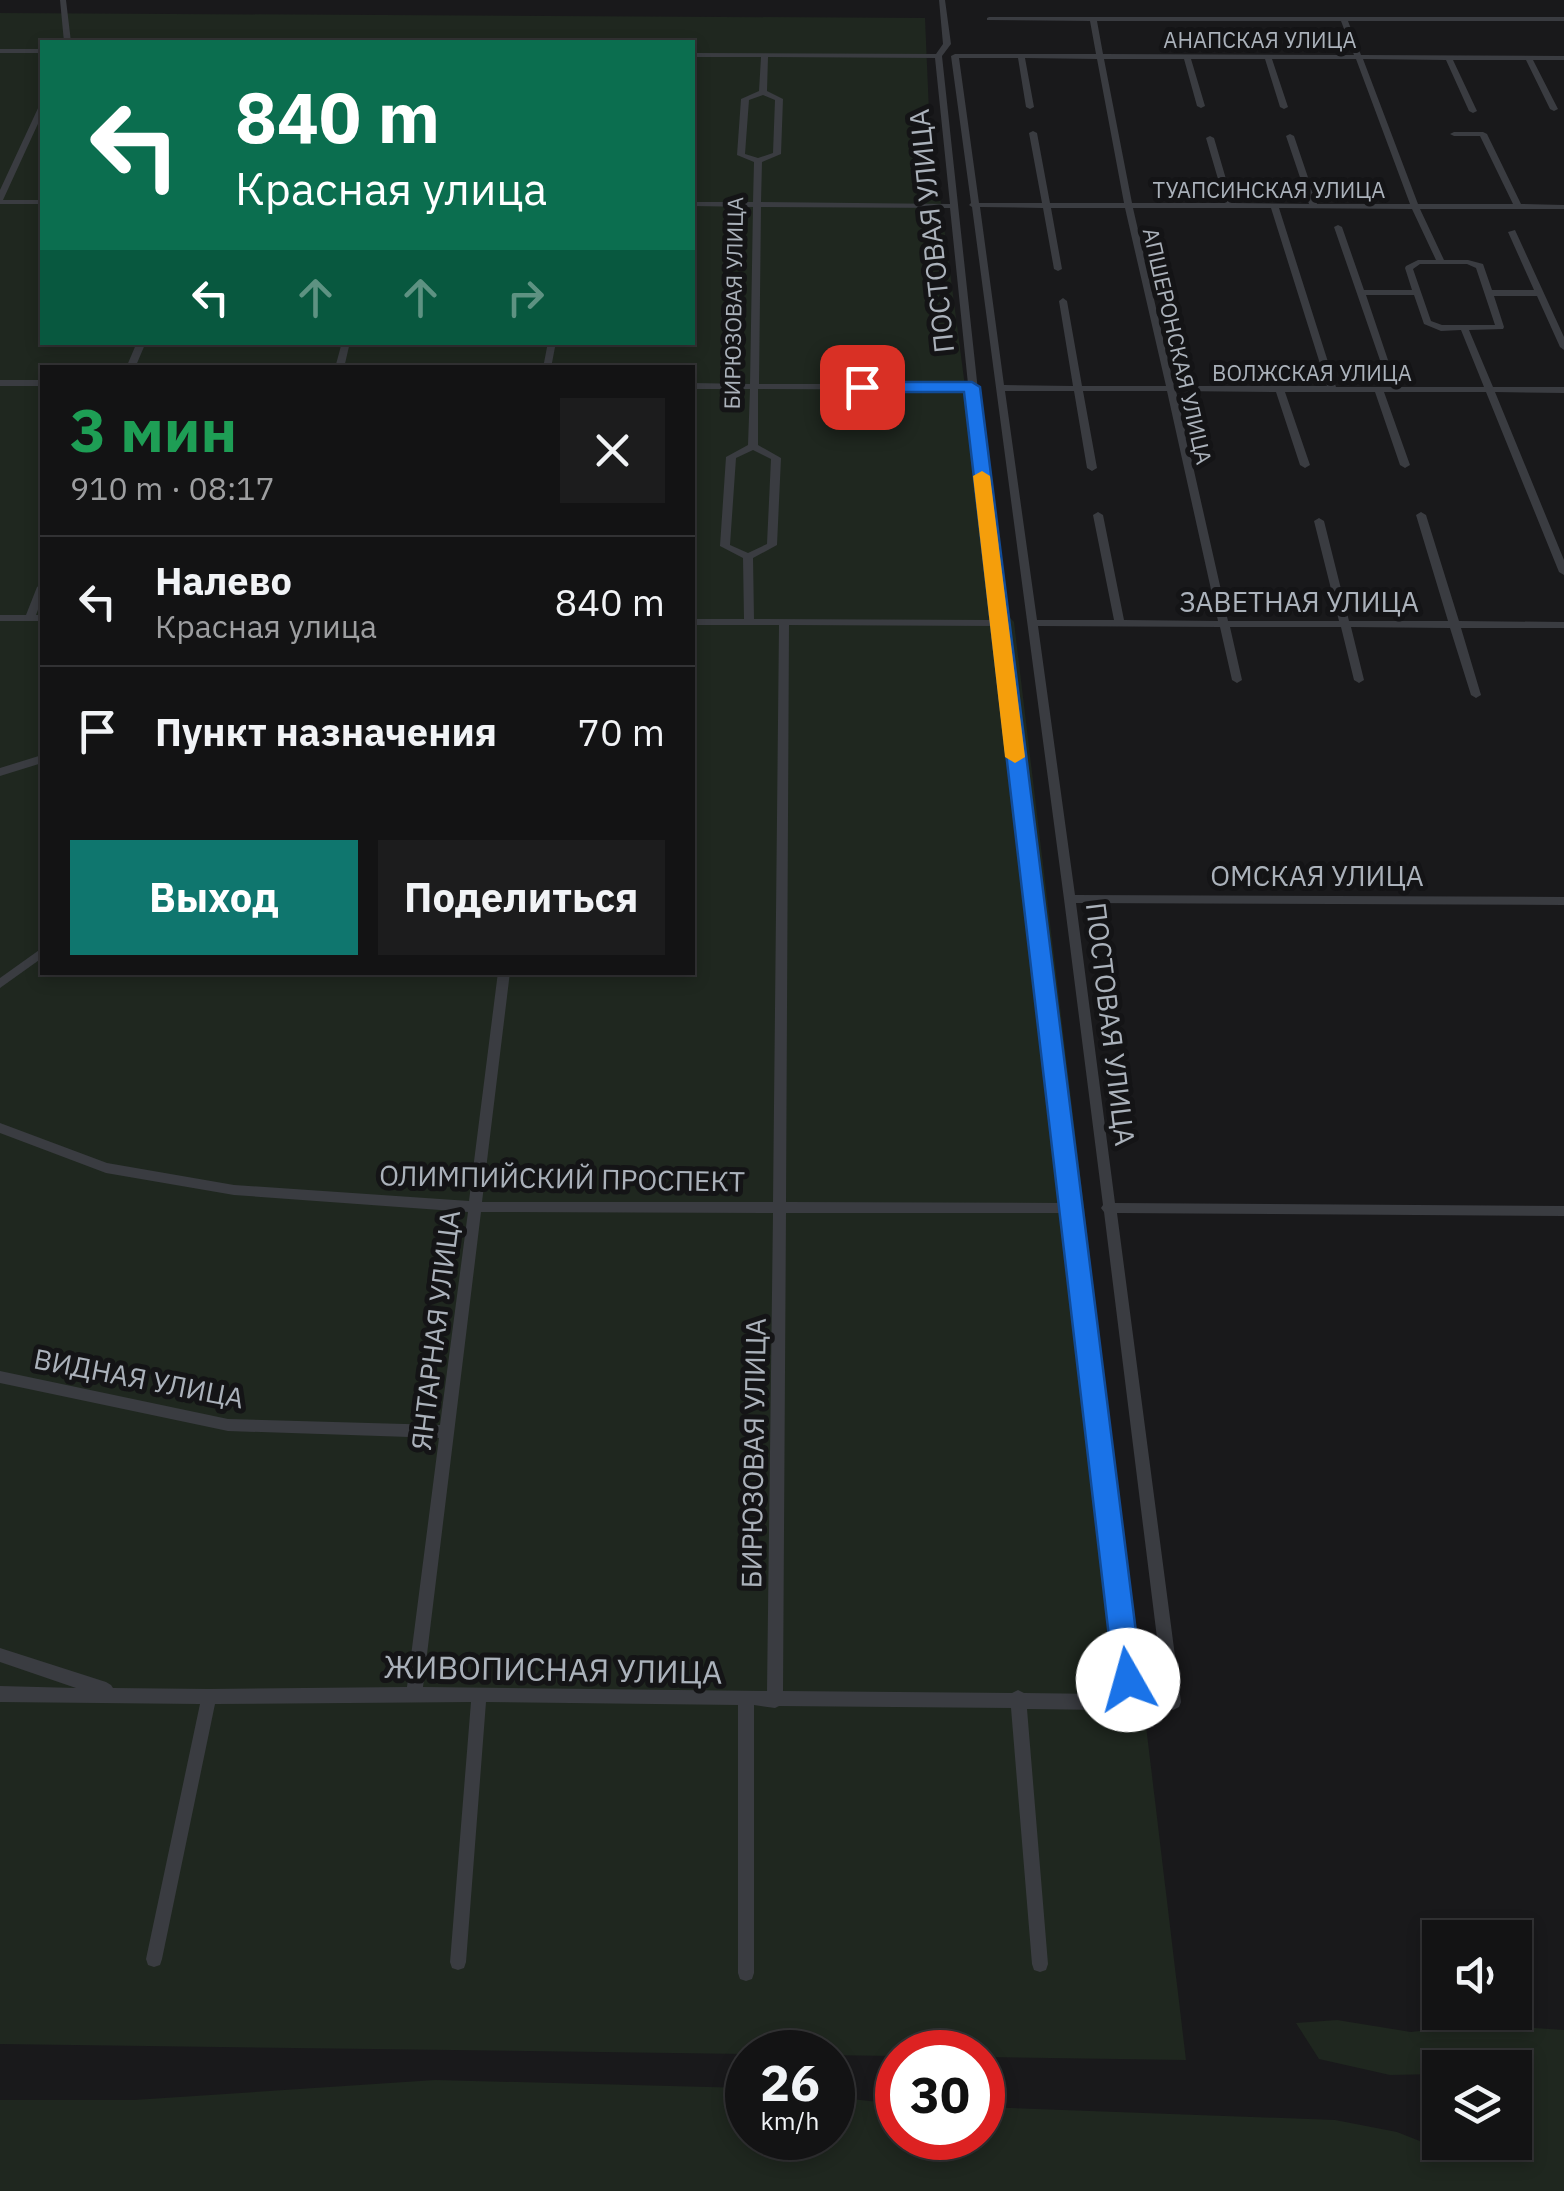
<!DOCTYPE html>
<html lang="ru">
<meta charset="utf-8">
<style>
body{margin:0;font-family:"IBM Plex Sans",sans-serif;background:#1c1c1d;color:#f1f3f6;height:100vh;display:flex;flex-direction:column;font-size:38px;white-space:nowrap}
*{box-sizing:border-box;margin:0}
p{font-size:32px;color:#9d9ea0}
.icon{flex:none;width:55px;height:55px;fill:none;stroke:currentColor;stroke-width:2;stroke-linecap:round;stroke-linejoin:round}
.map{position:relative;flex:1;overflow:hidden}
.side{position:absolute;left:40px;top:365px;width:655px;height:610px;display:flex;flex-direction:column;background:#131314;border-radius:0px;box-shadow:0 5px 15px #0003,0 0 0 2px #323234}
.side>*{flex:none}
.banner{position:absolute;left:40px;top:40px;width:655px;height:305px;border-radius:0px;box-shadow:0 5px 15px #0003,0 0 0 2px #323234;background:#0b6e4f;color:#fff;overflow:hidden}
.fabs{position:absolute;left:1422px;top:1920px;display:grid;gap:20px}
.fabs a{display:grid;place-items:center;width:110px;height:110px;border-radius:0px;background:#131314;box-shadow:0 5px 15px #0003,0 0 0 2px #323234;font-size:50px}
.speed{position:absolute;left:725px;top:2030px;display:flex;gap:20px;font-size:50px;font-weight:700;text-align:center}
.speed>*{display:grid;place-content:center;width:130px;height:130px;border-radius:50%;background:#131314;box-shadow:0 5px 15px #0003,0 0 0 2px #323234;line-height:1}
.speed small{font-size:25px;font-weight:400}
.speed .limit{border:15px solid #d22;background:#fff;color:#111}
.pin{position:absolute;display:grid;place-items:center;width:85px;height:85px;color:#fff;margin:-42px;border-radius:20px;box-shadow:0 5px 15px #0006}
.me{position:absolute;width:110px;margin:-55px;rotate:353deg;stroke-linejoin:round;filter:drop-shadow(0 0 8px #0008)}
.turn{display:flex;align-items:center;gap:35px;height:210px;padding:0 30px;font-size:45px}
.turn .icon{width:130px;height:130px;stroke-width:2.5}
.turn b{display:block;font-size:70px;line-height:85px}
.lanes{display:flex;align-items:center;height:95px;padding:0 30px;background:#0003;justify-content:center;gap:50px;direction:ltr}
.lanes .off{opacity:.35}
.round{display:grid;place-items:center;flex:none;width:105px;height:105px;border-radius:0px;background:#1c1c1d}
.overview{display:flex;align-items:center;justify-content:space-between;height:170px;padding:0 30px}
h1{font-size:60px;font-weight:700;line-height:75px;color:#1e9e55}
.primary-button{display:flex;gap:20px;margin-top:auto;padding:20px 30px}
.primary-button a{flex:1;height:115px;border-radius:0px;background:#0f766e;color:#fff;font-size:40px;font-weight:700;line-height:115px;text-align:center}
.primary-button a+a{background:#1c1c1d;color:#f1f3f6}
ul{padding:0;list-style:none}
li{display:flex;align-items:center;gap:30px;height:130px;padding:0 30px;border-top:2px solid #323234}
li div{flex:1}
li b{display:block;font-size:38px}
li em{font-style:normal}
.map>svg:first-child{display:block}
.green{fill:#1f271f;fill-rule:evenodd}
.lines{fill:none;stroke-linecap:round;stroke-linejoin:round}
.minor{fill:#3a3c41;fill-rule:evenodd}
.route{fill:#1a73e8;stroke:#114b97;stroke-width:2.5}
.slow{fill:#f59e0b}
.labels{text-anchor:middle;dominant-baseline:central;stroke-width:10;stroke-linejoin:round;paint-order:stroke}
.far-street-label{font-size:22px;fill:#abb2bb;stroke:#141416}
.street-label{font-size:28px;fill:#abb2bb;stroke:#141416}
.near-street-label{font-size:32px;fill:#abb2bb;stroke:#141416}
</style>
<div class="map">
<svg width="1564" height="2191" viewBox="0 0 1564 2191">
<rect width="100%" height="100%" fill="#19191b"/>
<path class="green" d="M 0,13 L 925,18 L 929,112 L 993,600 L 1014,622 L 1186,2060 L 983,2057 L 982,2052 L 898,2052 L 897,2056 L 0,2044 ZM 42,42 L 692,42 L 692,342 L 42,342 ZM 42,368 L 692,368 L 692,972 L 42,972 Z
M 1337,2020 L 1411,2032 L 1477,2024 L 1564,2030 L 1564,2191 L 0,2191 L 0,2100 L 134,2100 L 435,2080 L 747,2088 L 748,2138 L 832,2138 L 833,2097 L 897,2104 L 898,2138 L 982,2138 L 983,2107 L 1335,2120 L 1397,2132 L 1440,2149 L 1458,2143 L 1515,2142 L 1515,2068 L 1440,2068 L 1440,2074 L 1390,2075 L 1319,2059 L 1296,2023 Z"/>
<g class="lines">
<path class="minor" d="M 60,0 L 66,0 L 71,42 L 64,42 Z
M 939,0 L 945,0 L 951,44 L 942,56 L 1003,623 L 1076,1204 L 1079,1208 L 1077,1211 L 1136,1680 C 1131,1691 1116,1705 1105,1710 L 1027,1709 L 1048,1964 L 1046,1970 L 1040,1972 L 1034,1970 L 1032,1964 L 1011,1708 L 779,1706 L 775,1708 L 754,1705 L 754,1973 L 752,1979 L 746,1981 L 740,1979 L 738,1973 L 738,1705 L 486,1702 L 466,1962 L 464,1968 L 458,1970 L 452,1968 L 450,1962 L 471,1702 L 215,1704 L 162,1959 L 160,1965 L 154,1967 L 148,1965 L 146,1959 L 200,1704 L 0,1702 L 0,1686 L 76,1688 L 0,1662 L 0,1648 L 106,1682 L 111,1685 L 113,1688 L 209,1689 L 407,1687 L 439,1438 L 228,1431 L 0,1383 L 0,1371 L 228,1419 L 440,1425 L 468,1212 L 234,1195 L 106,1173 L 0,1133 L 0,1123 L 107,1163 L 234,1185 L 469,1201 L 498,972 L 510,972 L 482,1202 L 773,1202 L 779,625 L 692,625 L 692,619 L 744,619 L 743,558 L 720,546 L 726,457 L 748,445 L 750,389 L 692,389 L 692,383 L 750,384 L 753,207 L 692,206 L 692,202 L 753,202 L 754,162 L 737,155 L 741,99 L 759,91 L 761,57 L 692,57 L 692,53 L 936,54 L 943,44 ZM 768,57 L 935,58 L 950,204 L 761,202 L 762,162 L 781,154 L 783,99 L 767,91 ZM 763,95 L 775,100 L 773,153 L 758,158 L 745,154 L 749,100 ZM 761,207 L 950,208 L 968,384 L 759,384 ZM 758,389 L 969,390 L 993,620 L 754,619 L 753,558 L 777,545 L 781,458 L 758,445 ZM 753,450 L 771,459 L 767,544 L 748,553 L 730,545 L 736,458 ZM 789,625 L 993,626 L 1063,1203 L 786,1202 ZM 481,1212 L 773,1213 L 767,1691 L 423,1687 ZM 786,1213 L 1064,1213 L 1120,1677 L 1102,1694 L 1024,1693 L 1018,1690 L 1012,1693 L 783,1691 Z
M 989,17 L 1564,17 L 1564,21 L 1348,21 L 1361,55 L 1564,56 L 1564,60 L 1533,60 L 1558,109 L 1554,111 L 1550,109 L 1526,60 L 1453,60 L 1477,111 L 1473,113 L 1469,111 L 1446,60 L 1363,59 L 1418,204 L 1513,204 L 1480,136 L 1454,136 L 1450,134 L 1454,132 L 1483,132 L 1487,134 L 1521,204 L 1564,205 L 1564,209 L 1420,209 L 1444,260 L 1468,260 L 1483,264 L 1492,290 L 1534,290 L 1508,232 L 1515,230 L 1564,337 L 1564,350 L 1560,347 L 1537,296 L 1494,296 L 1504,327 L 1503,329 L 1469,330 L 1493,387 L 1564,387 L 1564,393 L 1495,392 L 1564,560 L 1564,575 L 1559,572 L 1486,392 L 1384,392 L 1410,465 L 1405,468 L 1400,465 L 1375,392 L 1285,392 L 1310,465 L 1305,468 L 1300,465 L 1276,392 L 1176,391 L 1228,621 L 1339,621 L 1314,521 L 1319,518 L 1324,521 L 1349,621 L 1448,621 L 1416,515 L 1421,512 L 1426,515 L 1459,621 L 1564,622 L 1564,628 L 1461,628 L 1481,695 L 1476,698 L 1471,695 L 1450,628 L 1351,627 L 1364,680 L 1359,683 L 1354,680 L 1341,627 L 1230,627 L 1242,680 L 1237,683 L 1232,680 L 1220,627 L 1038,626 L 1075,895 L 1564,897 L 1564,905 L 1076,903 L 1115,1203 L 1564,1206 L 1564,1216 L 1117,1213 L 1181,1702 L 1179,1707 L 1173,1710 L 1167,1707 L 1165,1702 L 1104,1212 L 1101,1208 L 1103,1205 L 1064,899 L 972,207 L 969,205 L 971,203 L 951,56 L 955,54 L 1096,54 L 1090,21 L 987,20 L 987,18 ZM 1097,21 L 1341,21 L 1354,55 L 1103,54 ZM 959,58 L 1018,58 L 1026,107 L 1030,109 L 1034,107 L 1025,58 L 1097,59 L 1124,203 L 1050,203 L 1037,133 L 1033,131 L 1029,133 L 1042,203 L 979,203 ZM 1104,59 L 1184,59 L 1197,106 L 1201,108 L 1205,106 L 1191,59 L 1265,59 L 1280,107 L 1284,109 L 1288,107 L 1272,59 L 1356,59 L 1410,204 L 1317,204 L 1294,136 L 1290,134 L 1286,136 L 1309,204 L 1233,203 L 1214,138 L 1210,136 L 1206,138 L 1225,203 L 1132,203 ZM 980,207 L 1043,208 L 1054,269 L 1058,271 L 1062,269 L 1051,208 L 1125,208 L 1166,386 L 1082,386 L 1067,301 L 1063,298 L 1059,301 L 1073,386 L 1004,385 ZM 1133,208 L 1271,208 L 1327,386 L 1174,386 ZM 1279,208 L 1412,209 L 1436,260 L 1418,260 L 1406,266 L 1405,268 L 1412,290 L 1364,290 L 1342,227 L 1338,225 L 1334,227 L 1382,366 L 1386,369 L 1390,366 L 1366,295 L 1414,295 L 1424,324 L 1441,331 L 1461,330 L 1484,387 L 1336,387 ZM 1420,264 L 1467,264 L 1476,268 L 1495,325 L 1442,325 L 1431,321 L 1413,269 ZM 1005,391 L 1074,391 L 1087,468 L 1092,471 L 1097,468 L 1083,391 L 1167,391 L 1218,621 L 1124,620 L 1103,515 L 1098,512 L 1093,515 L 1114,620 L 1037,620 Z
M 0,49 L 42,49 L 42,53 L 0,53 Z
M 39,106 L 42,106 L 42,115 L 3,200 L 42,200 L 42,204 L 0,204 L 0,190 Z
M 137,342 L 146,342 L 135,368 L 126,368 Z
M 342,342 L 350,342 L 344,368 L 335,368 Z
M 548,342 L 556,342 L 551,368 L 543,368 Z
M 0,380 L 42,380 L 42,386 L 0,386 Z
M 42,584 L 42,599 L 36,615 L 42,615 L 42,621 L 0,621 L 0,615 L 26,615 L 37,587 Z
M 42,755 L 42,763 L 0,776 L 0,768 Z
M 42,948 L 42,958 L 0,988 L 0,978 Z"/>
</g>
<path class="route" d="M 972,382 L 980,387 L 1142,1680 L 1138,1690 L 1128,1694 L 1118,1690 L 1114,1680 L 964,392 L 862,392 L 854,387 L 862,382 Z"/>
<path class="slow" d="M 982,471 L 990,476 L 1025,757 L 1015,763 L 1005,757 L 973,476 Z"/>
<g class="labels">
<g class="far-street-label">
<text x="1260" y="39">АНАПСКАЯ УЛИЦА</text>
<text x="1269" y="189">ТУАПСИНСКАЯ УЛИЦА</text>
<text transform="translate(733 303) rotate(-89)">БИРЮЗОВАЯ УЛИЦА</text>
<text transform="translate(1178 346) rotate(77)">АПШЕРОНСКАЯ УЛИЦА</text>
<text x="1312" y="372">ВОЛЖСКАЯ УЛИЦА</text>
</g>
<g class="street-label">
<text transform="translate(931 231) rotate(-96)">ПОСТОВАЯ УЛИЦА</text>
<text x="1299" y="601">ЗАВЕТНАЯ УЛИЦА</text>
<text x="1317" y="875">ОМСКАЯ УЛИЦА</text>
<text transform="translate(1111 1024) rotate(83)">ПОСТОВАЯ УЛИЦА</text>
<text transform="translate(562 1178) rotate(1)">ОЛИМПИЙСКИЙ ПРОСПЕКТ</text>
<text transform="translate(435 1330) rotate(-83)">ЯНТАРНАЯ УЛИЦА</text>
<text transform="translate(139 1378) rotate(11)">ВИДНАЯ УЛИЦА</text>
<text transform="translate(753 1453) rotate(-89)">БИРЮЗОВАЯ УЛИЦА</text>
</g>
<g class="near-street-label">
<text transform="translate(553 1669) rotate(1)">ЖИВОПИСНАЯ УЛИЦА</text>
</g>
</g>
</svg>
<div class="fabs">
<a><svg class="icon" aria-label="sound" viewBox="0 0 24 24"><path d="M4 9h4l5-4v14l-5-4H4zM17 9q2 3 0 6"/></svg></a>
<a><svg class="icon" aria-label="layers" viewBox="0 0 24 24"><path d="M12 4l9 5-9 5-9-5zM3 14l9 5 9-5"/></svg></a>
</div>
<div class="speed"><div>26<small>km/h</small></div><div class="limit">30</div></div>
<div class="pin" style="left:862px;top:387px;background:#d93025"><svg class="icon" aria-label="arrive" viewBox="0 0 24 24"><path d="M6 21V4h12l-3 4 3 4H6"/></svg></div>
<svg class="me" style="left:1128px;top:1680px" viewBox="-20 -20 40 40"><circle r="19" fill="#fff"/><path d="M0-13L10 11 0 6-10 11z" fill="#1a73e8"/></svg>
<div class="banner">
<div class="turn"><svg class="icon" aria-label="left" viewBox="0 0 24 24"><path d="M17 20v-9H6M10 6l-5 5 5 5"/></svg><div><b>840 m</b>Красная улица</div></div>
<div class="lanes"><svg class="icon" aria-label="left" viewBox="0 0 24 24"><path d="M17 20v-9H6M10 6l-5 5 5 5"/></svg><svg class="icon off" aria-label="ahead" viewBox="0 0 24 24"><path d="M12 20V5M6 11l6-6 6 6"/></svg><svg class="icon off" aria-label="ahead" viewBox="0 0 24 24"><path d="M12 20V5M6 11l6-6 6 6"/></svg><svg class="icon off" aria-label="right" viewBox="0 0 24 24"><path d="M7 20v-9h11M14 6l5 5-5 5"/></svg></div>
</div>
<section class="side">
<div class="overview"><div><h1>3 мин</h1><p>910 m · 08:17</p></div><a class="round"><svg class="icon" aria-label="close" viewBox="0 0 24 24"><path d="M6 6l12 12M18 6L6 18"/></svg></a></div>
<ul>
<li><svg class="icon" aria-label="left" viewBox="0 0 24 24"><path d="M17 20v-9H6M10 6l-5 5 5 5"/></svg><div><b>Налево</b><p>Красная улица</p></div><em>840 m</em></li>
<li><svg class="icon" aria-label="arrive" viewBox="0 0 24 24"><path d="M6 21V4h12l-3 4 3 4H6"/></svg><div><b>Пункт назначения</b></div><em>70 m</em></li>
</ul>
<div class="primary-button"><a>Выход</a><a>Поделиться</a></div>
</section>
</div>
